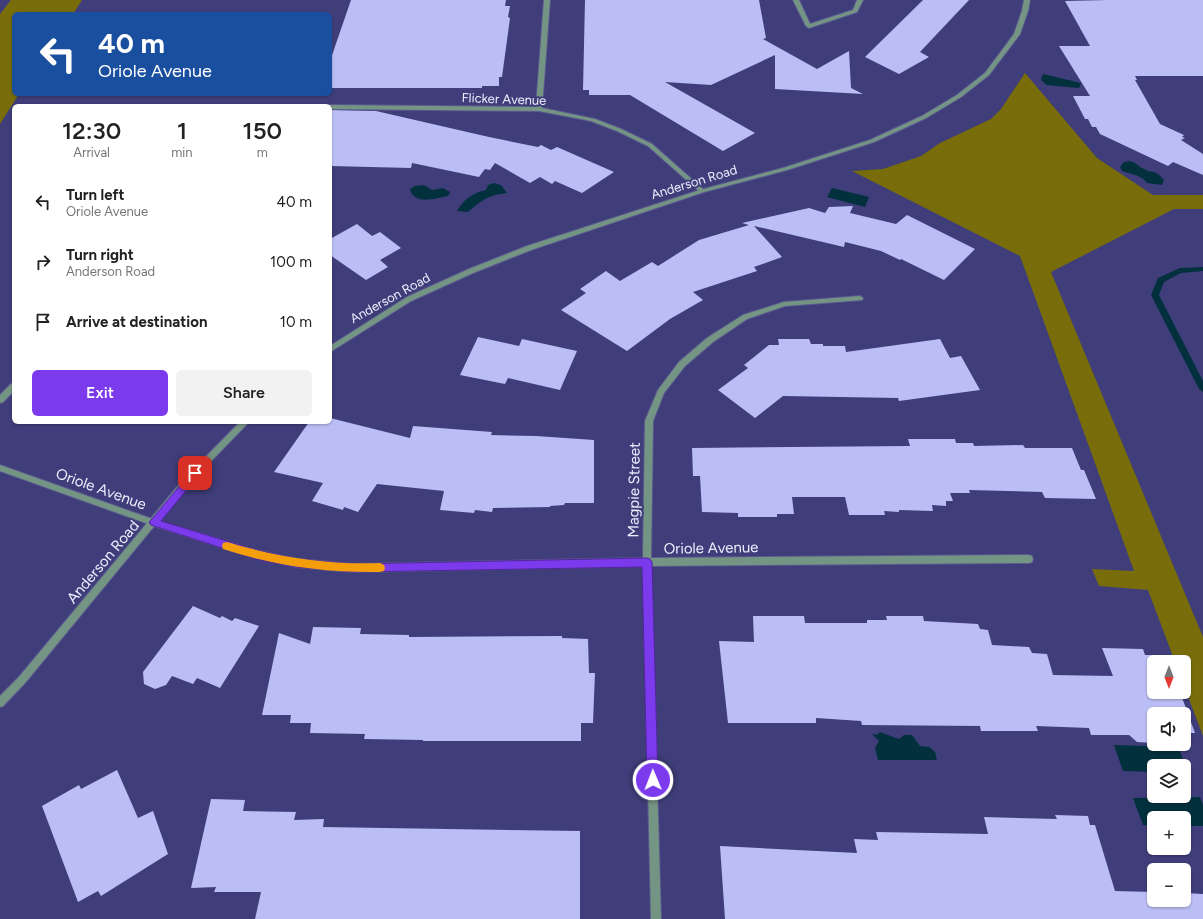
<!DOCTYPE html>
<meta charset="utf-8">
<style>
body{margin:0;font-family:Figtree,sans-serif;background:#f2f2f2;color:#222;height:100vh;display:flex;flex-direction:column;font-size:15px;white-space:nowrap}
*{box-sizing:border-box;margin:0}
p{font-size:13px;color:#767676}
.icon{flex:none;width:22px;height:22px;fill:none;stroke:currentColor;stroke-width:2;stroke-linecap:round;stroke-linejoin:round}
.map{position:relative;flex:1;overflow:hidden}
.panel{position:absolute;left:12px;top:104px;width:320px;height:320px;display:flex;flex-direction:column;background:#fff;border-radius:6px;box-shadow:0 1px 3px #0004}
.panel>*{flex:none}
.banner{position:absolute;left:12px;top:12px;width:320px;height:84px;border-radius:6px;box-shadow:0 1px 3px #0004;background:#1a4fa0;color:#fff;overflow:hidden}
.needle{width:26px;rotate:180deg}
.buttons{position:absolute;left:1147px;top:655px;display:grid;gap:8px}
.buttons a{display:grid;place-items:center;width:44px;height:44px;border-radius:6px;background:#fff;box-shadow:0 1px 3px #0004;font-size:20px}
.pin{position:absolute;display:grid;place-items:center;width:34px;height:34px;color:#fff;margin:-17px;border-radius:8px;box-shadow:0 2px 6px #0006}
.me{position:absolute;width:44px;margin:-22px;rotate:359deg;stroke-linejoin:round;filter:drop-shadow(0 0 3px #0008)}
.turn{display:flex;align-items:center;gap:14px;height:84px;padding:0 20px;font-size:18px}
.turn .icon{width:52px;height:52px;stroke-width:2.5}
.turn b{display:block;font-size:28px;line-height:34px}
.eta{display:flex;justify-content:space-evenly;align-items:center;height:68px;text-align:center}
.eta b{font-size:24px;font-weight:600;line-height:28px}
.primary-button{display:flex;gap:8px;margin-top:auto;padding:8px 20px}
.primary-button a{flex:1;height:46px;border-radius:6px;background:#7c3aed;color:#fff;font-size:16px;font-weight:600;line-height:46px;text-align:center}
.primary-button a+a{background:#f2f2f2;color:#222}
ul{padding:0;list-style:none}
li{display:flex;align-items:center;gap:12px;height:60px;padding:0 20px}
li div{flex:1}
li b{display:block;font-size:15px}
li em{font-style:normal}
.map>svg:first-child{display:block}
.green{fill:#786c0b}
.water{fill:#02303d}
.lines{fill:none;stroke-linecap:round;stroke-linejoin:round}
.stream{fill:#02303d;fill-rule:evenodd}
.building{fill:#babef4}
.minor-casing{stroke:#5b5a8f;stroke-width:2}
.tertiary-casing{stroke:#5b5a8f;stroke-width:2}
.minor{fill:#759584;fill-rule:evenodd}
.tertiary{fill:#759584;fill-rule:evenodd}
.route{fill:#7c3aed;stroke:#51269a}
.slow{fill:#f59e0b}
.labels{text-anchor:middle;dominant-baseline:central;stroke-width:4;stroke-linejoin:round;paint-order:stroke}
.far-street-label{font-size:13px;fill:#eceefd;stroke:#3f3e7a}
.street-label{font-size:15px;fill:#eceefd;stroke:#3f3e7a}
</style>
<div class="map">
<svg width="1203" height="919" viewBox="0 0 1203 919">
<rect width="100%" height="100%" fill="#3f3e7a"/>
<path class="green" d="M 11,0 L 82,0 L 73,14 L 14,14 L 14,94 L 19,94 L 0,124 L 0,14 Z
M 1025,73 L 1097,158 L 1153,195 L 1203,195 L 1203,209 L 1174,209 L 1051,272 L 1203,637 L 1203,736 L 1184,686 L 1184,662 L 1175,662 L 1148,590 L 1099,586 L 1092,569 L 1134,571 L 1020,256 L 852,171 L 883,169 L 921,156 L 940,143 L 991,119 L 1001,109 Z"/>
<path class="water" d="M 1043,74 L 1081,83 L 1079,88 L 1047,85 L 1041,80 Z
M 1129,161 C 1138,163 1137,166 1144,169 C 1154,175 1153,167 1164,180 L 1162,185 L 1147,183 C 1140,174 1132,175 1122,171 L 1120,167 L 1124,162 Z
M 494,183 L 501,185 L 507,193 C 488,195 482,200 468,212 L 457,211 C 464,199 473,193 486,190 L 488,185 Z
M 424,185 L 432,190 L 443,188 L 450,192 L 448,196 C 437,198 414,206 410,189 L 415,186 Z
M 832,188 L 869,197 L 865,207 L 827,197 Z
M 880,732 L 899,739 L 904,735 L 912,735 L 920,746 L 929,747 L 935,752 L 937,760 L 878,760 L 875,748 L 879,741 L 872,734 L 877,735 Z
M 1114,745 L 1178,747 L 1188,772 L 1184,772 L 1184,766 L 1154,766 L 1154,772 L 1123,771 Z
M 1200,797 L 1203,805 L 1203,826 L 1184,826 L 1184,818 L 1154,818 L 1154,826 L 1143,825 L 1133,798 Z"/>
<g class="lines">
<path class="stream" d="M 1203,267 L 1203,271 L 1181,273 L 1164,282 L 1159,295 L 1203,381 L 1203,392 L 1199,389 L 1151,295 L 1158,278 L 1180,268 Z"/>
</g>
<path class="building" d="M 351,0 L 506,0 L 505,6 L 510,6 L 508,17 L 510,18 L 502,77 L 499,77 L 499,86 L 482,86 L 482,88 L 330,88 L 330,61 Z
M 585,0 L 759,0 L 766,38 L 763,39 L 817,69 L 849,51 L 851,88 L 863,94 L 775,89 L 775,55 L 711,85 L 665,82 L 755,133 L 723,151 L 630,95 L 589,95 L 589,90 L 583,90 Z
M 923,0 L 969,0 L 920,52 L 929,57 L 899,74 L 865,57 Z
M 1108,0 L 1203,0 L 1203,76 L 1135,76 L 1137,80 L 1135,80 L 1160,124 L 1184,135 L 1182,137 L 1185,138 L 1181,140 L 1203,154 L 1203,175 L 1173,162 L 1168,166 L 1100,134 L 1096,127 L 1092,127 L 1088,119 L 1085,119 L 1073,96 L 1090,96 L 1059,46 L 1090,46 L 1065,1 Z
M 330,110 L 376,111 L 489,137 L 538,147 L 541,145 L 551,150 L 557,147 L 614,172 L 582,193 L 555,181 L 552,184 L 540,177 L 530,183 L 495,163 L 490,170 L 485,169 L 479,177 L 412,163 L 411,168 L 330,166 Z
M 853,206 L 850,213 L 896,224 L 907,215 L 975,249 L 944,280 L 901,259 L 900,260 L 881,251 L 845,242 L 844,247 L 754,226 L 782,257 L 754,267 L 757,271 L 693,292 L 703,300 L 670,319 L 627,351 L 561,310 L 586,293 L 580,289 L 606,271 L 620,281 L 652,262 L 658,266 L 699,240 L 749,225 L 742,223 L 809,208 L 825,213 L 829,207 Z
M 357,224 L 372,236 L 380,232 L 401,248 L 380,260 L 388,267 L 366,280 L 330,255 L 330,239 Z
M 478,337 L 519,346 L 522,339 L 577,351 L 560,390 L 508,378 L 505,384 L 460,375 Z
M 778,339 L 809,339 L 811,344 L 823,344 L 823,346 L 845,346 L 846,352 L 940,339 L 950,358 L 961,356 L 980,390 L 899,401 L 898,398 L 783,396 L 755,418 L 718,390 L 748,368 L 744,365 L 769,345 L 779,345 Z
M 330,418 L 410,438 L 413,426 L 492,432 L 491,435 L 536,436 L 594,440 L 594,503 L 565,503 L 564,505 L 550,506 L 550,507 L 493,508 L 492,512 L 475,510 L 474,513 L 440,510 L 444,491 L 377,484 L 358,512 L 344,507 L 343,510 L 312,501 L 323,483 L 274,472 L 309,422 L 330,422 Z
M 908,439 L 955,439 L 956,443 L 973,443 L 974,446 L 1023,445 L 1025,448 L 1072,448 L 1081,470 L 1084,470 L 1096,499 L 1045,498 L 1042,492 L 969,490 L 970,493 L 950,493 L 953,501 L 946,501 L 946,506 L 932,505 L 933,511 L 899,510 L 899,512 L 884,511 L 885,515 L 849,515 L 845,497 L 792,497 L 794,514 L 777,514 L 777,517 L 738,517 L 738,513 L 702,512 L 700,476 L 693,476 L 692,448 L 910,446 Z
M 193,606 L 220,618 L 222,616 L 232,621 L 235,618 L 259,626 L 220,688 L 197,678 L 193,684 L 172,676 L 166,685 L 155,689 L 144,684 L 143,672 Z
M 753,616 L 804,616 L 805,623 L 867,623 L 867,620 L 887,620 L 886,616 L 923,616 L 924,621 L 978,624 L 980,629 L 988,630 L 992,645 L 1029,647 L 1032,653 L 1047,654 L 1053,675 L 1113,676 L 1102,648 L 1143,649 L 1145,655 L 1166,655 L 1169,662 L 1154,662 L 1154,692 L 1180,692 L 1195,733 L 1184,733 L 1184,714 L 1154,714 L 1154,743 L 1137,742 L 1129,735 L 1091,735 L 1089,728 L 1036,726 L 1038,731 L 981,731 L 980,726 L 862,725 L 861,721 L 816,718 L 816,723 L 728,723 L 719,641 L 754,642 Z
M 313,627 L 361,628 L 360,634 L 409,635 L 409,637 L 562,636 L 562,638 L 588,639 L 589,673 L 595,673 L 593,723 L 581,723 L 581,741 L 423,741 L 423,740 L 364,739 L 365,734 L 310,733 L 311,723 L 290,723 L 291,715 L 262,715 L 279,633 L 310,644 Z
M 117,770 L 138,818 L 153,811 L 168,854 L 101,896 L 98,891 L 78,902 L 42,806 L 79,785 L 81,789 Z
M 211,799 L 245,800 L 243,811 L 296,812 L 294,820 L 324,819 L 323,827 L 580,831 L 580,919 L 255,919 L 261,892 L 214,892 L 216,887 L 191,888 Z
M 1055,815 L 1088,816 L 1090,825 L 1095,825 L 1115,891 L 1154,892 L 1154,900 L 1184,900 L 1184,893 L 1203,894 L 1203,919 L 725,919 L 720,846 L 857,853 L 854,839 L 878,840 L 876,832 L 988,834 L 984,817 L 1057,819 Z"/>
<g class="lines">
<g class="minor-casing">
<path id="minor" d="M 544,0 L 550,0 L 542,108 L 595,119 L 621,129 L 652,144 L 704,190 L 704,192 L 700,192 L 648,146 L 617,131 L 591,121 L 576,118 L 539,111 L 330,109 L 330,106 L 328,106 L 330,105 L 536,107 Z
M 793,0 L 799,0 L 810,24 L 853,10 L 857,0 L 863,0 L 857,12 L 809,28 L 806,26 Z
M 860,296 L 863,298 L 862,300 L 785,306 L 747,319 L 713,342 L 685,366 L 664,393 L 653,421 L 651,558 L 1029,555 L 1032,556 L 1033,559 L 1032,562 L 1029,563 L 651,566 L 661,919 L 651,919 L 643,566 L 354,572 L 296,567 L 255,558 L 154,526 L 0,471 L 0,465 L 155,520 L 255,550 L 296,559 L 354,564 L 643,558 L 645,421 L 658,390 L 679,362 L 707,338 L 743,315 L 784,302 Z
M 14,383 L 14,391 L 3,402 L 0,403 L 0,395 L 11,384 Z"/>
</g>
<g class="tertiary-casing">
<path id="tertiary" d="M 1024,0 L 1030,0 L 1028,11 L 1020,34 L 989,75 L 961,97 L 926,118 L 874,142 L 787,170 L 704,192 L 531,250 L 473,273 L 411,301 L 330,352 L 330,346 L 407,297 L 469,269 L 527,246 L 700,190 L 783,168 L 870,140 L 922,116 L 957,95 L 985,73 L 1014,34 L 1022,11 Z
M 240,422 L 249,422 L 188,485 L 25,683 L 3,706 L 0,707 L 0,696 L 19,677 L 182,481 Z"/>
</g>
<use href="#minor" class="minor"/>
<use href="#tertiary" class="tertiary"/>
</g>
<path class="route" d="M 195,469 L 198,471 L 200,473 L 198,476 L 161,521 L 256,550 L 296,559 L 354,564 L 647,558 L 650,559 L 652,562 L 658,780 L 657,783 L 653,785 L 649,783 L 647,780 L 642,567 L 354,572 L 296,567 L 256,559 L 151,525 L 149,522 L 151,520 L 192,471 Z"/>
<path class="slow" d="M 227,542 C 277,557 328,565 380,563 L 384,565 L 385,568 L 384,571 L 380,572 C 327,573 274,566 223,549 L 222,546 L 223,543 Z"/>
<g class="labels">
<g class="far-street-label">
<text transform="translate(504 99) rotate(2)">Flicker Avenue</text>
<text transform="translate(694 182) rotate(-17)">Anderson Road</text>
<text transform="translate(390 298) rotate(-29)">Anderson Road</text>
</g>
<g class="street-label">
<text transform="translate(101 489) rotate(20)">Oriole Avenue</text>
<text transform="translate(634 490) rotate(-89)">Magpie Street</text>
<text transform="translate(711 548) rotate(-1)">Oriole Avenue</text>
<text transform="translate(103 562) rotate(-50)">Anderson Road</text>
</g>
</g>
</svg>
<div class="buttons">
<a><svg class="needle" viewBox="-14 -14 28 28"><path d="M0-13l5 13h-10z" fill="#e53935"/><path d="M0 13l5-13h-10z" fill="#767676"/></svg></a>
<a><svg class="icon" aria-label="sound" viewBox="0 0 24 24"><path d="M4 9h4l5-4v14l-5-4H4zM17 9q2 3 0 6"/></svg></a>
<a><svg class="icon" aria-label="layers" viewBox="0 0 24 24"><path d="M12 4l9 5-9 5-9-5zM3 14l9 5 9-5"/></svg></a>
<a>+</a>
<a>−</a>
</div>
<div class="pin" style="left:195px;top:473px;background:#d93025"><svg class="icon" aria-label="arrive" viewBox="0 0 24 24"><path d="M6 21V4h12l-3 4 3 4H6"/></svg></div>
<svg class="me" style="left:653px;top:780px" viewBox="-20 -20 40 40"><circle r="17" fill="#7c3aed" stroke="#fff" stroke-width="3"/><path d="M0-11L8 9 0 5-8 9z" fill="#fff"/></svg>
<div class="banner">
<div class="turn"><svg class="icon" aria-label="left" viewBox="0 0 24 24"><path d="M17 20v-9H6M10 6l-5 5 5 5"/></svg><div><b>40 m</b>Oriole Avenue</div></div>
</div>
<section class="panel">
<div class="eta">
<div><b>12:30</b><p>Arrival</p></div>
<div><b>1</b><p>min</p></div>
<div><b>150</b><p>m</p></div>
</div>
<ul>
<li><svg class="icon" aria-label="left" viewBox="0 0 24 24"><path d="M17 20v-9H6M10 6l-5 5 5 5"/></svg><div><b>Turn left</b><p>Oriole Avenue</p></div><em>40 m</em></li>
<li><svg class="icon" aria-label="right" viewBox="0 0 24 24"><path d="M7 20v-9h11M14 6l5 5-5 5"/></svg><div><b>Turn right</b><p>Anderson Road</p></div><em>100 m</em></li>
<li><svg class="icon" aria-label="arrive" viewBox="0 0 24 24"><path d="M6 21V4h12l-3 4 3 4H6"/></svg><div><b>Arrive at destination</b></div><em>10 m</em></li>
</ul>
<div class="primary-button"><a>Exit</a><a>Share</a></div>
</section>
</div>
